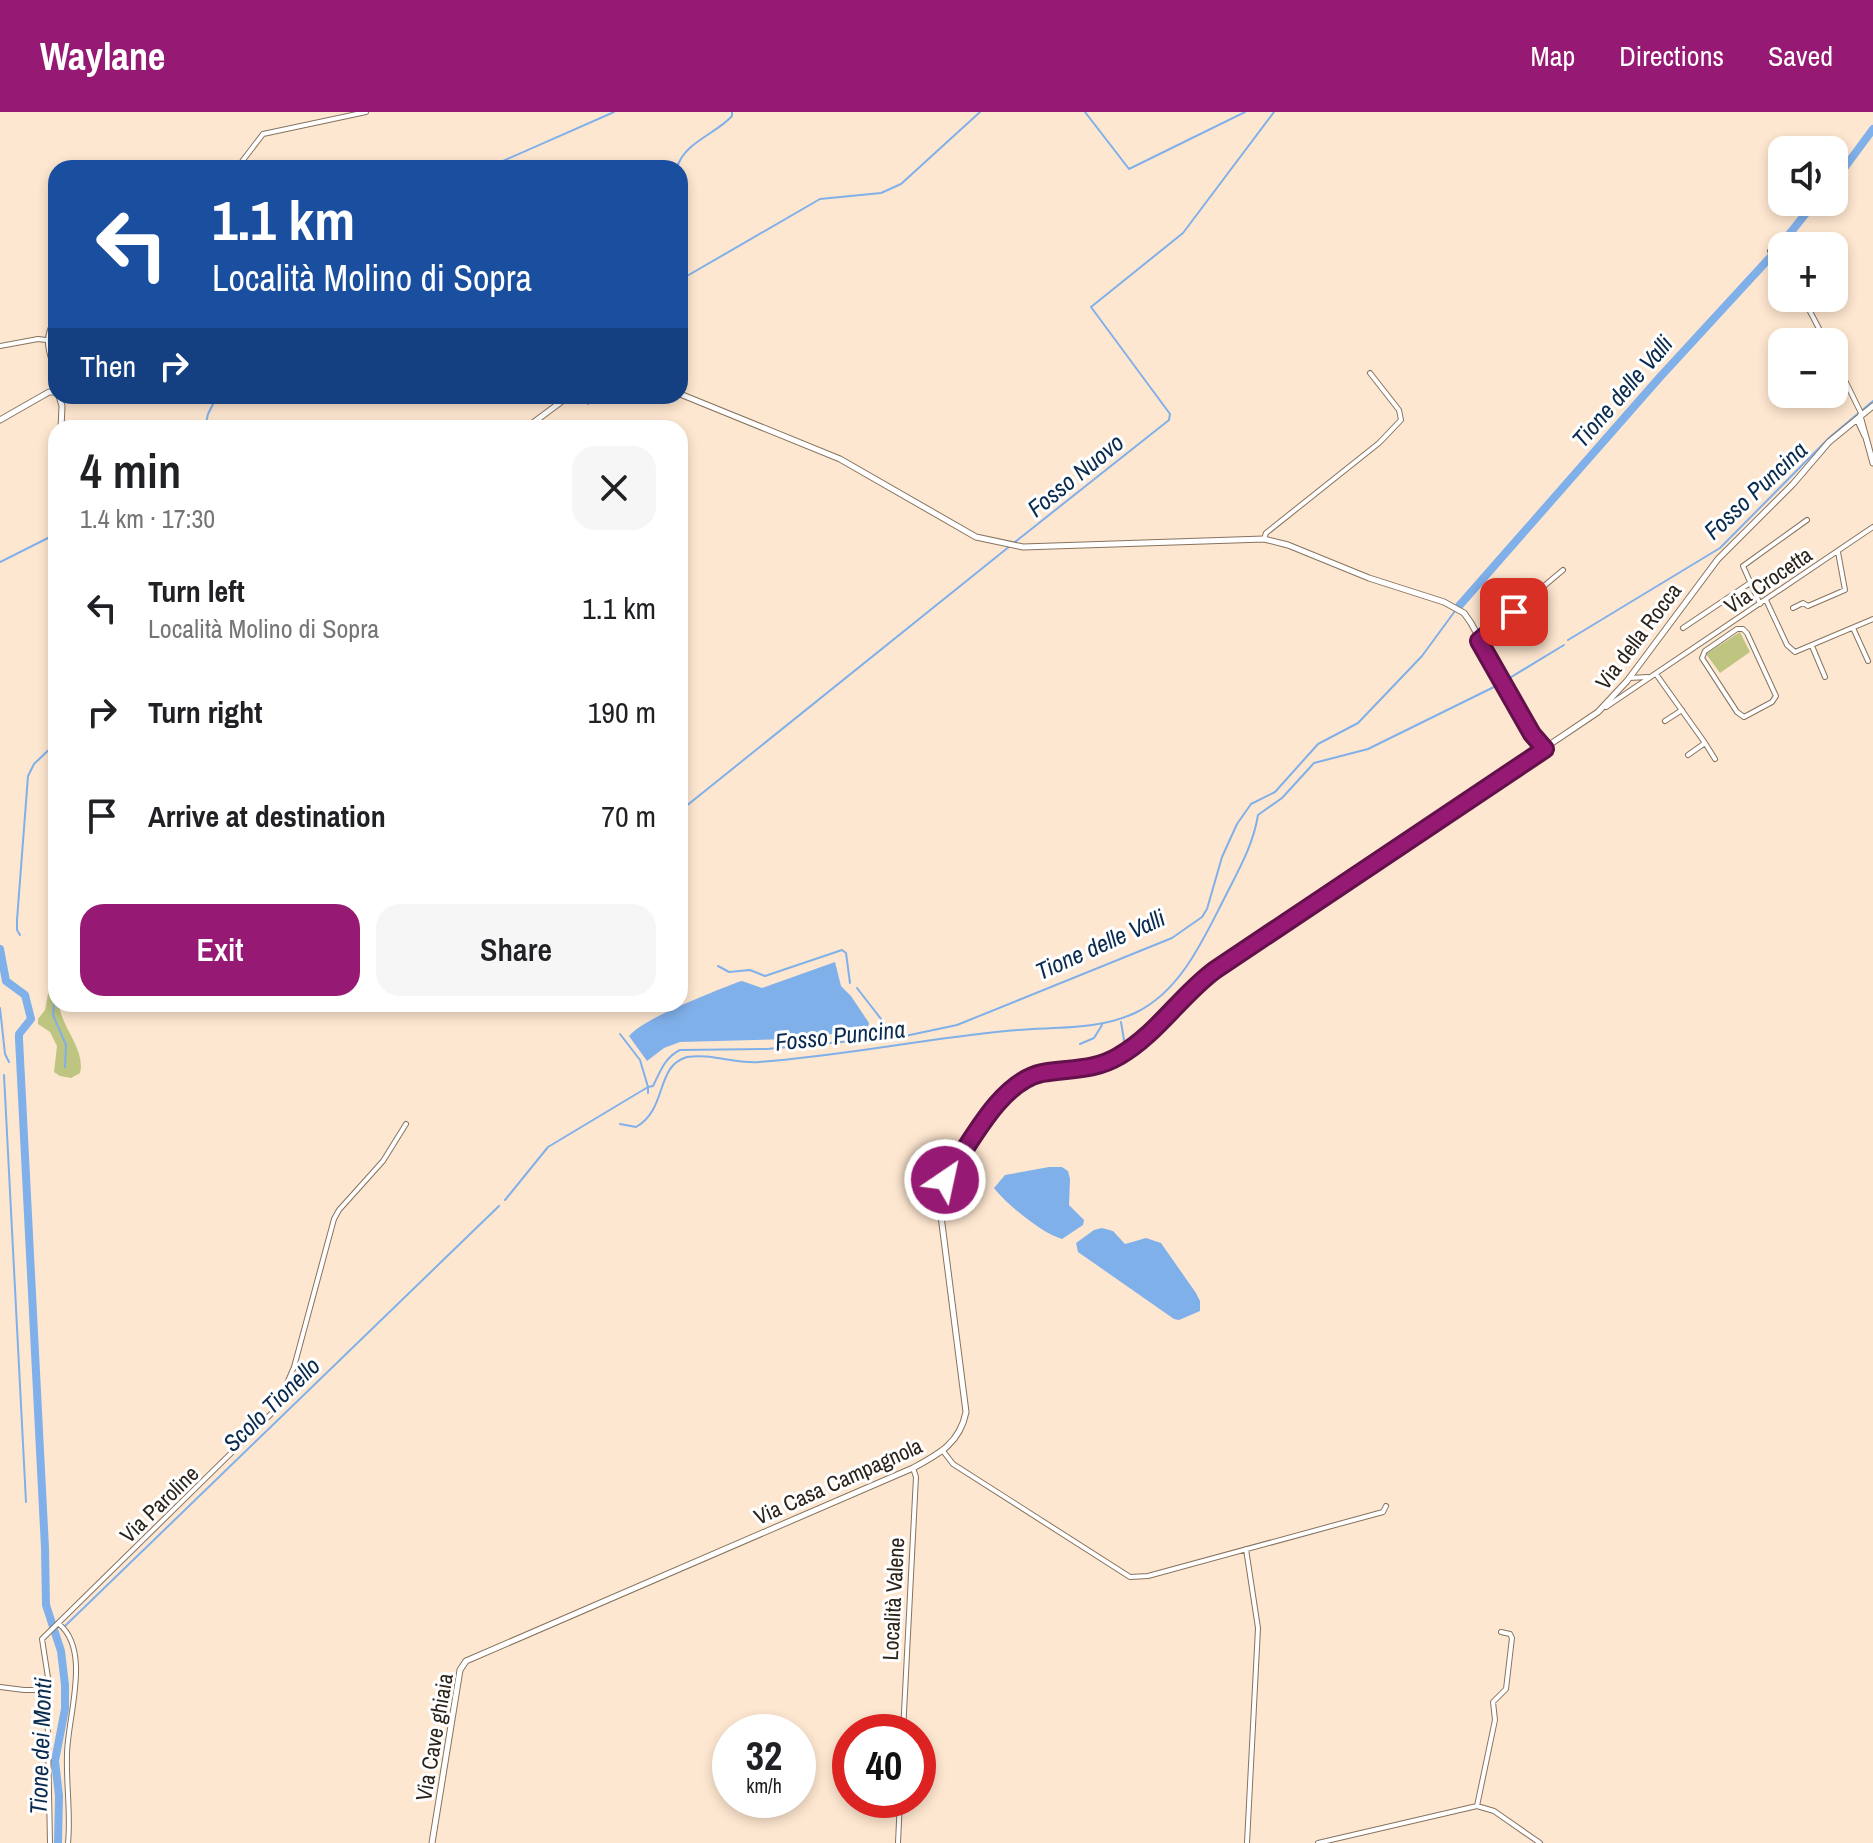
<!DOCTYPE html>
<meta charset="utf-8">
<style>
body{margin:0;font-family:"Archivo Narrow",sans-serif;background:#f6f6f6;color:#202124;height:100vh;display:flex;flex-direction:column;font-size:30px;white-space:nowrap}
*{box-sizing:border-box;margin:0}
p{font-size:26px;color:#757577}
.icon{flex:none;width:44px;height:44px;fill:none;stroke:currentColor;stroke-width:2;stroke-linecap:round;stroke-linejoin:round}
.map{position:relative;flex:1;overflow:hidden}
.panel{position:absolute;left:48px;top:308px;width:640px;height:592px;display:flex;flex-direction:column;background:#fff;border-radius:24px;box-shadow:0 4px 12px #0003}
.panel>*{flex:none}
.banner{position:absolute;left:48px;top:48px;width:640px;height:244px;border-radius:24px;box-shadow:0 4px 12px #0003;background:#1a4fa0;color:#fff;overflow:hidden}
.fabs{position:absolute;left:1768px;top:24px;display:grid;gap:16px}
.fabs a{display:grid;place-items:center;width:80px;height:80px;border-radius:16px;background:#fff;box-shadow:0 4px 12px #0003;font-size:40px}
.speed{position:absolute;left:712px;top:1602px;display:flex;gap:16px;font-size:40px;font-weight:700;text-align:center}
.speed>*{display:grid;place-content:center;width:104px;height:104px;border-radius:50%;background:#fff;box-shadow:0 4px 12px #0003;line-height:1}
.speed small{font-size:20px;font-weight:400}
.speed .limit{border:12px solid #d22;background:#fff;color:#111}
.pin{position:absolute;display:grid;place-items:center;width:68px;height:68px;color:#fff;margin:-34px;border-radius:16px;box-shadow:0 4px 12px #0006}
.me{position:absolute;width:88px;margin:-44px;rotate:34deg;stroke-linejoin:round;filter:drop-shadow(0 0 6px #0008)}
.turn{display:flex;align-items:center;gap:28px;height:168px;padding:0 32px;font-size:36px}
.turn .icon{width:104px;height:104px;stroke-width:2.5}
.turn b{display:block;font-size:56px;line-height:68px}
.then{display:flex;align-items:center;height:76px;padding:0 32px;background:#0003;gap:16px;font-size:30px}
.round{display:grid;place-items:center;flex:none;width:84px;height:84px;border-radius:24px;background:#f6f6f6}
.head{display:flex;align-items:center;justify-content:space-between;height:136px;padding:0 32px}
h1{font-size:48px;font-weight:600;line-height:60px}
.cta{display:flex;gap:16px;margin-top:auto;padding:16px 32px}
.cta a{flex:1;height:92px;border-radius:24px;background:#961a74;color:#fff;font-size:32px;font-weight:600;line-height:92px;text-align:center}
.cta a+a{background:#f6f6f6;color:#202124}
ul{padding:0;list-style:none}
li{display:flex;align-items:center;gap:24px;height:104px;padding:0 32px}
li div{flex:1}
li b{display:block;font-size:30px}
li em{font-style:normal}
header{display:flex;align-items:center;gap:48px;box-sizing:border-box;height:112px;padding:0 40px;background:#961a74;color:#fff}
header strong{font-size:38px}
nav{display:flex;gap:44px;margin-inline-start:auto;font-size:28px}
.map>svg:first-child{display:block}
.green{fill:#bdc581}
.water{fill:#80b0ea}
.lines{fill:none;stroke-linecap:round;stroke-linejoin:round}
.stream{stroke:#80b0ea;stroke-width:2}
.river{stroke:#80b0ea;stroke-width:8}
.minor-casing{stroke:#87735e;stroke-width:6}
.tertiary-casing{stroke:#87735e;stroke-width:7}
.minor{stroke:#fff;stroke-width:4}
.tertiary{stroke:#fff;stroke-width:5}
.route-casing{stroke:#62114b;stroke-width:20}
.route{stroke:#961a74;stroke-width:14}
.labels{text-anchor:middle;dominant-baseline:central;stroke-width:6;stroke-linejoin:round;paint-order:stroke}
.street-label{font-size:22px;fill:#2c241b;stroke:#fff}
.water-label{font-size:24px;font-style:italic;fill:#0a2b50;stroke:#fff}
</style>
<header>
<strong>Waylane</strong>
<nav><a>Map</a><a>Directions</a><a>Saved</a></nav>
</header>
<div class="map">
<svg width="1873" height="1731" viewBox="0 0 1873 1731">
<rect width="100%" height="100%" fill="#fee7d0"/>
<path class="green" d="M 1740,520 L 1750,540 L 1720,561 L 1706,542 Z
M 52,861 L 56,864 L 56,892 L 59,892 C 61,915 86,938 80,961 L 71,966 L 60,964 L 54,960 L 57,934 L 50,920 L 38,912 L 38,907 L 45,898 Z"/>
<path class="water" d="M 835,850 L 841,874 L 851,884 L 869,911 L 867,918 L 791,927 L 680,930 L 664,936 L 647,949 L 629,924 C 644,906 713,880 738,870 L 742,869 L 762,876 Z
M 1049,1055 L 1062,1055 L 1068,1059 L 1070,1067 L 1069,1093 L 1084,1108 L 1083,1113 L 1062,1127 C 1043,1122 1006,1092 994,1076 L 1005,1063 Z
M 1102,1116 L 1113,1119 L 1125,1132 L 1146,1126 L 1161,1131 L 1196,1181 L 1200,1189 L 1200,1199 L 1179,1208 L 1174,1207 L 1078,1140 L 1076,1131 L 1094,1118 Z"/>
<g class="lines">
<path class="stream" d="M 1085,0 L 1129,57 L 1245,0
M 487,56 L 614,0
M 677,56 C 683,31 716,22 732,4 L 732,0
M 680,168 L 820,87 L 881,81 L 901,72 L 980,0
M 588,292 L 592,284
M 205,316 L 208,302 L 217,284
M 1015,430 L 1169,308 L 1170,302 L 1091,195 L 1183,121 L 1274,0
M 0,450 L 56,422
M 1568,528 L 1720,436 L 1830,325 L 1873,289
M 56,674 L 52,683 L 56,692
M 680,699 L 1010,434
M 56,705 L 56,721
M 20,823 L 17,818 L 17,808 L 28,664 L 34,652 L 56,631
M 718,854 L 729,860 L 750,858 L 765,864 L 842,838 L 846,841 L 850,871
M 56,874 L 53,903 L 66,933 L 65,955
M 857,876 L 895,925
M 0,896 L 5,942 L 9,950
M 1121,910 L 1124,928
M 1080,932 L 1094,926 L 1102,913
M 4,963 L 26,1390
M 648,981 L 648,975 L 653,974 C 660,960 665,945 680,938 L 767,937 L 905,924 L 957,913 L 1172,826 L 1202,805 L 1207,797 L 1222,745 L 1237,712 L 1251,692 L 1275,680 L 1318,632 L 1358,611 L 1422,544 L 1455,499
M 620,1012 L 636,1015 C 668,997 655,954 687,945 C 711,941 735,952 759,950 C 842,944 923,927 1006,919 C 1050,914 1096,920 1137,900 C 1181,878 1203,828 1224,787 C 1238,759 1253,734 1258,703 L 1282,686 L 1314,651 L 1368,637 L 1498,573 L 1564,533
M 505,1088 L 548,1035 L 648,975 L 640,948 L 620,922
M 65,1514 L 499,1094"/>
<path class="river" d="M 1834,70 L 1873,17
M 1459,494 L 1660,265 L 1775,140 L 1815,90
M 0,837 L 6,869 L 25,883 L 31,907 L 19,922 L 19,927 L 45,1436 L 46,1493 L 61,1539 L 65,1573 L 65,1597 L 55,1649 L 59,1684 L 58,1731"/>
<g class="minor-casing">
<path id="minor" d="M 237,56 L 263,22 L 366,0
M 1770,139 L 1782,156
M 1803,186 L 1826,230
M 0,234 L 38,227 L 46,228
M 1834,246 L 1862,303
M 55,279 C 60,249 36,236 56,206
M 1264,427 L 1266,421 L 1379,331 L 1401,308 L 1399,298 L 1370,261
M 1766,488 L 1787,533 L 1795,540 L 1873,507
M 1760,492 L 1743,454 L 1807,408
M 1793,496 L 1803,491 L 1808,494 L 1845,478 L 1838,440
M 1683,516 L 1750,471
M 1853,516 L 1868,549
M 1737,517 L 1743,517 L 1747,521 L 1776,584 L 1772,590 L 1744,605 L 1737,600 L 1702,546 L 1705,539 Z
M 1479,529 L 1563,458
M 1812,534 L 1825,565
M 1656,562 L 1705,631 L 1688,643
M 1629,566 L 1648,565
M 1606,595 L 1873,415
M 1665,609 L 1682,598
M 1705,631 L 1715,647
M 943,1339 L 953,1352 L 1130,1465 L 1148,1464 L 1383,1400 L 1386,1394
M 1246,1437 L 1258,1516 L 1247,1731
M 59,1512 C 92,1539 67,1606 67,1643 C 66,1673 71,1702 68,1731
M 0,1575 L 24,1578 L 47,1578
M 903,1620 L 916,1365 L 913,1356
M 1477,1694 L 1495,1608 L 1493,1590 L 1506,1577 L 1512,1526 L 1510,1522 L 1501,1520
M 50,1731 L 47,1578 L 49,1572 L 42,1527 L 276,1297 L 294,1255 L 334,1107 L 339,1098 L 383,1049 L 406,1012
M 898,1731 L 900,1688
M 1318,1731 L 1477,1694 L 1494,1699 L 1540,1731"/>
</g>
<g class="tertiary-casing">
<path id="tertiary" d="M 680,282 L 840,347 L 976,425 L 1023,435 L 1264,427 L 1288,433 L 1369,466 L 1444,490 L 1464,501 L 1471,511 L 1532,622 L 1545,637
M 59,284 L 62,294 L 61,316
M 1860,304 L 1873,351
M 1857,307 L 1865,324
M 0,308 L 49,280 L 56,280
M 526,316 L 569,284
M 432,1731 L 460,1558 L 466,1549 L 913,1356 C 939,1342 960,1331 966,1300 L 941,1104 L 940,1081 L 945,1068 C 968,1034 999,970 1042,961 C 1070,955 1094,959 1119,944 C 1156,922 1181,883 1215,858 L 1598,600 L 1627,569 L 1718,447 L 1793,372 L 1829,330 L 1873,294"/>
</g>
<use href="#minor" class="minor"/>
<use href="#tertiary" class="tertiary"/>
</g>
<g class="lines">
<g class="route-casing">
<path id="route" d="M 945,1068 C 969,1034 999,970 1042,961 C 1070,956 1094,959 1119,944 C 1156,923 1181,883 1215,858 L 1545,637 L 1532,622 L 1479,529 L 1514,500"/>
</g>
<use href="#route" class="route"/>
</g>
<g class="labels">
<g class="street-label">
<text transform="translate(1768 468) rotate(-34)">Via Crocetta</text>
<text transform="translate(1638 524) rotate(-53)">Via della Rocca</text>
<text transform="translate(838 1369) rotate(-24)">Via Casa Campagnola</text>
<text transform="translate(159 1392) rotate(-44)">Via Paroline</text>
<text transform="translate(893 1487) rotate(-87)">Località Valene</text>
<text transform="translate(434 1625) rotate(-80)">Via Cave ghiaia</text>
</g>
<g class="water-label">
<text transform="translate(1622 279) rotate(-49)">Tione delle Valli</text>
<text transform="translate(1075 363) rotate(-39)">Fosso Nuovo</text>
<text transform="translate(1755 378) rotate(-43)">Fosso Puncina</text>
<text transform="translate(1100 832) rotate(-24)">Tione delle Valli</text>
<text transform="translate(840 923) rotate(-6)">Fosso Puncina</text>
<text transform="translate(271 1292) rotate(-44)">Scolo Tionello</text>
<text transform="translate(40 1634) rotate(-88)">Tione dei Monti</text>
</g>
</g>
</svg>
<div class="fabs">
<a><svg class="icon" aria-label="sound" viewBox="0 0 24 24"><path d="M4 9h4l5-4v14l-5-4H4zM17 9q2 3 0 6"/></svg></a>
<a>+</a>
<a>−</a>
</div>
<div class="speed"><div>32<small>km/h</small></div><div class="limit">40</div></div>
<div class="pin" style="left:1514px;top:500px;background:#d93025"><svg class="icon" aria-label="arrive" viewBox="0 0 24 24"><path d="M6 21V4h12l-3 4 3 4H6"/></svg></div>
<svg class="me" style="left:945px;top:1068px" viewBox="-20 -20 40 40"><circle r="17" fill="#961a74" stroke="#fff" stroke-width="3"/><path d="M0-11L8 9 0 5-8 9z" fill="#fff"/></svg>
<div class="banner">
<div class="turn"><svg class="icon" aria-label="left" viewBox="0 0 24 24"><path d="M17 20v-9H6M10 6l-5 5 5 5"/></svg><div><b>1.1 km</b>Località Molino di Sopra</div></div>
<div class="then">Then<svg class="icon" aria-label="right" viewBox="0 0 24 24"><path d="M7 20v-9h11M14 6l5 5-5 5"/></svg></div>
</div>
<section class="panel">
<div class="head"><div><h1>4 min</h1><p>1.4 km · 17:30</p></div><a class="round"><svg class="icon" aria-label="close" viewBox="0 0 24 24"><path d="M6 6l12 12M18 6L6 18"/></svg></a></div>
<ul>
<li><svg class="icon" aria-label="left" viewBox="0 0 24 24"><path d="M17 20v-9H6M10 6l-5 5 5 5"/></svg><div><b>Turn left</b><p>Località Molino di Sopra</p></div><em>1.1 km</em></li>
<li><svg class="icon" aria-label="right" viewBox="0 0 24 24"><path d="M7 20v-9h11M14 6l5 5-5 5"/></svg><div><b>Turn right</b></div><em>190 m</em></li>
<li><svg class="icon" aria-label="arrive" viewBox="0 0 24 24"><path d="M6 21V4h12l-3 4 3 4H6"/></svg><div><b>Arrive at destination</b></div><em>70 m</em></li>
</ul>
<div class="cta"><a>Exit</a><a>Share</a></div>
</section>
</div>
